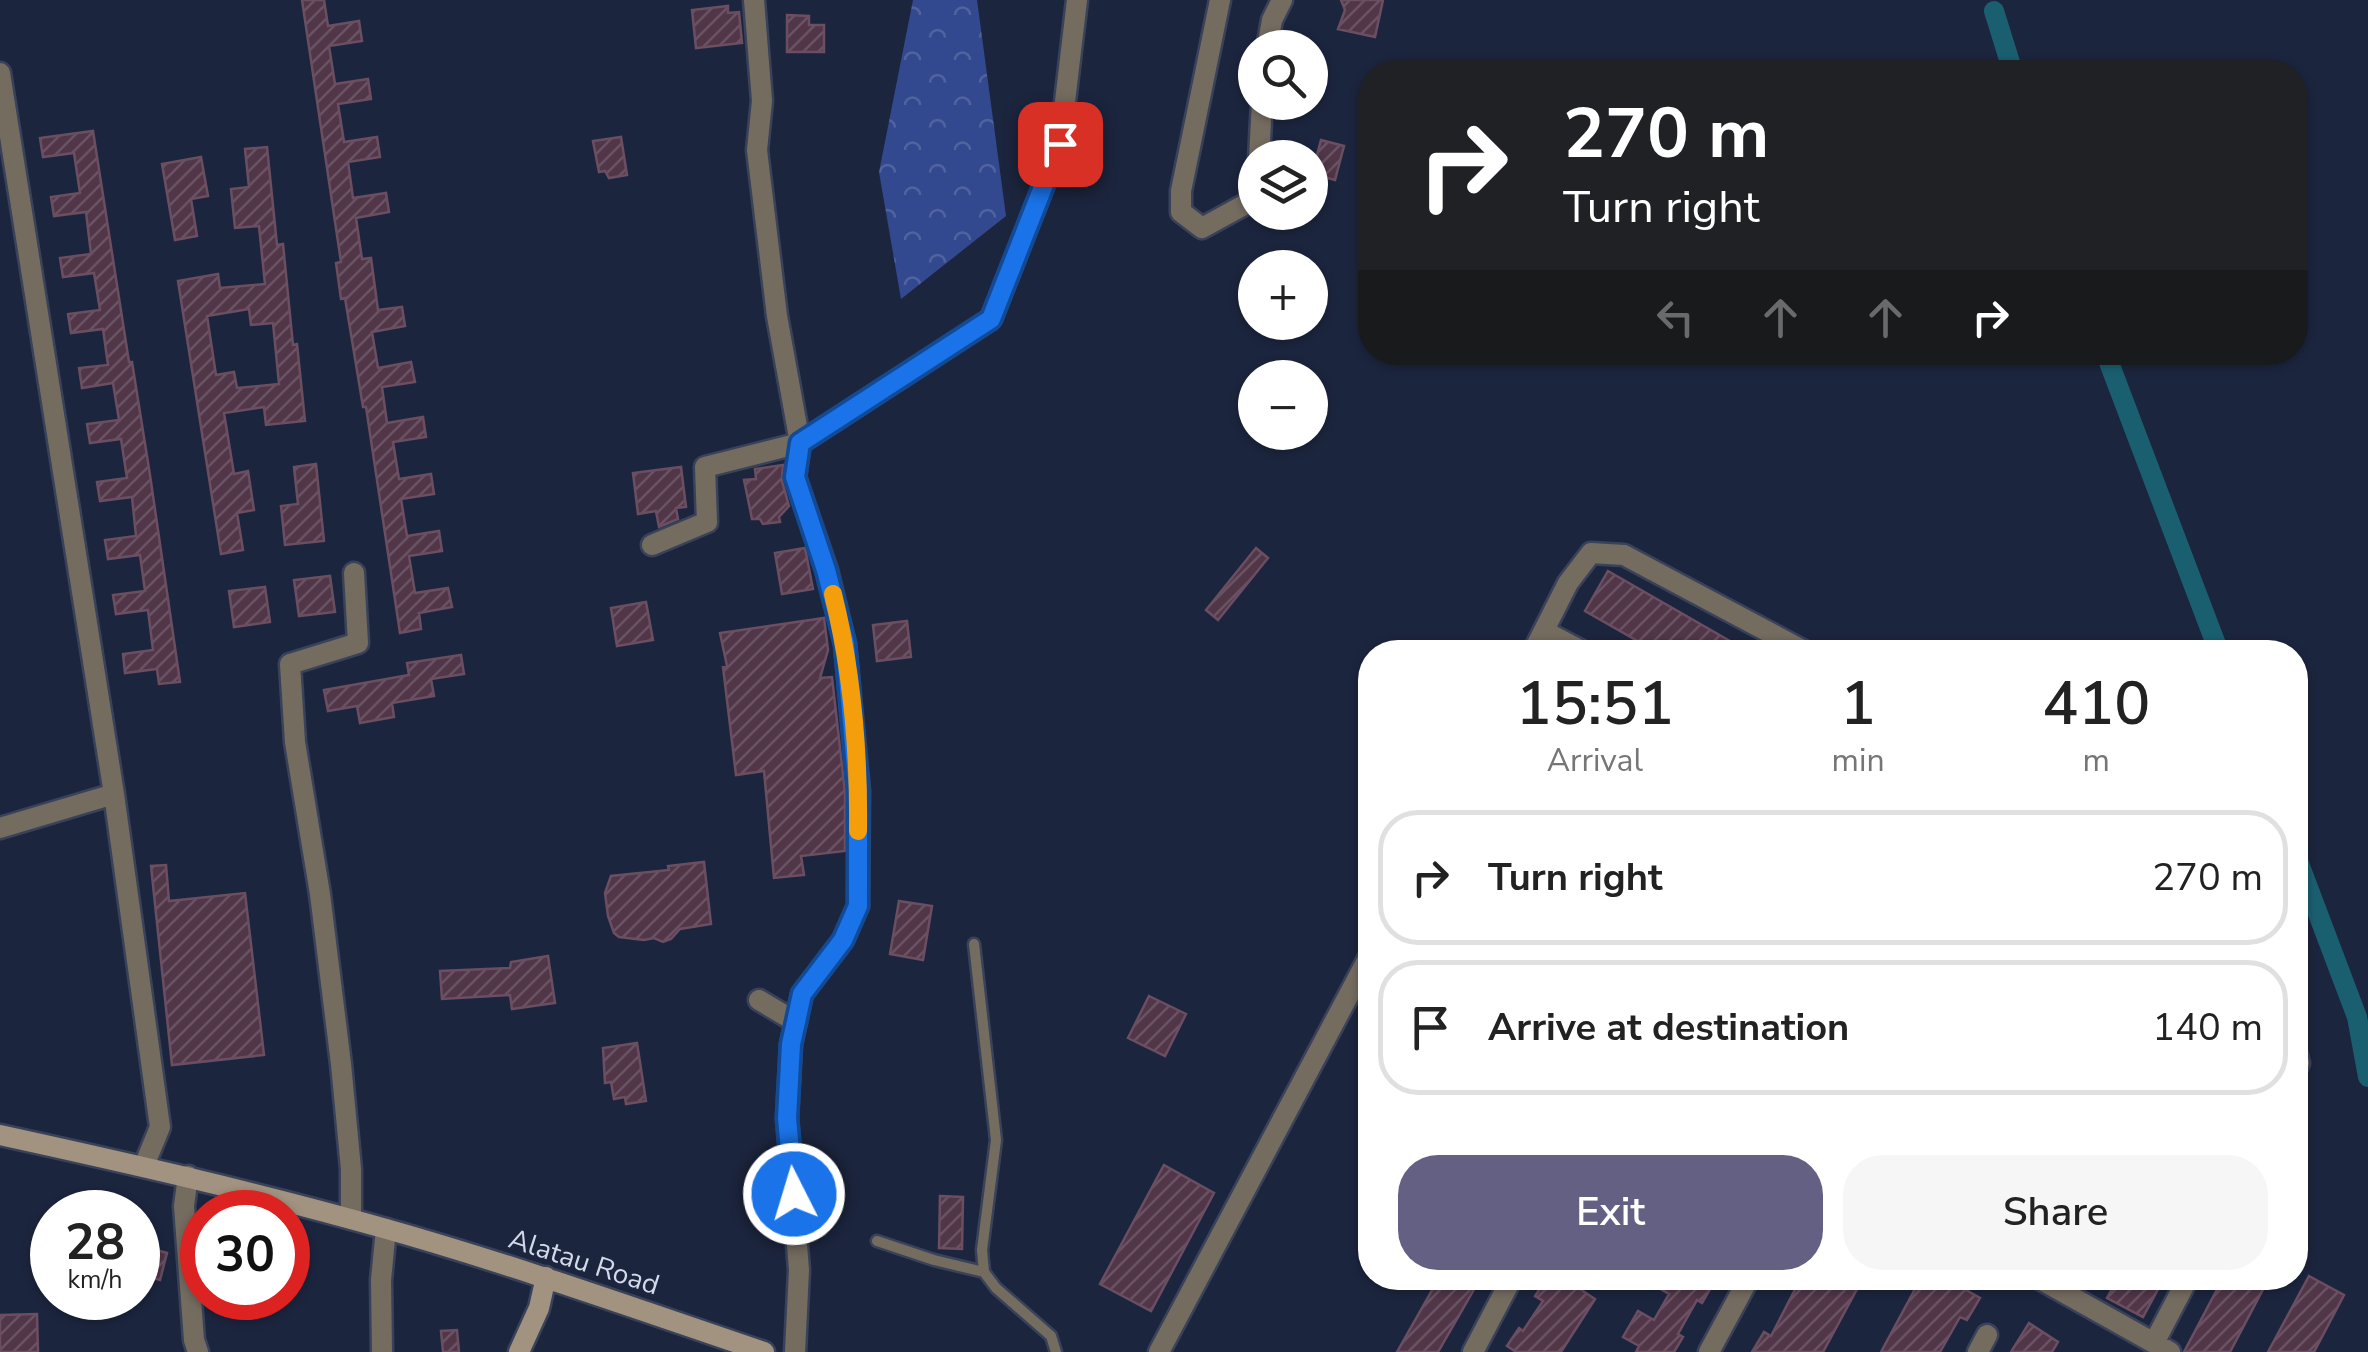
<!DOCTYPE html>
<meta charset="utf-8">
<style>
body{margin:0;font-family:"Nunito Sans",sans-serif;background:#f6f6f6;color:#222;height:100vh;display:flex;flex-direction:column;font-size:38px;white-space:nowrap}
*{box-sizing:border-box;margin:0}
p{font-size:32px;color:#767676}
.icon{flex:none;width:55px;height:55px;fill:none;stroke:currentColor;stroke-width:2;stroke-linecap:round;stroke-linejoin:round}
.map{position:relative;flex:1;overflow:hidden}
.drawer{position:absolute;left:1358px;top:640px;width:950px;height:650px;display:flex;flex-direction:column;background:#fff;border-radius:40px;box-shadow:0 2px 8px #0004}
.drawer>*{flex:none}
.hud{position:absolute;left:1358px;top:60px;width:950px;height:305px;border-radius:40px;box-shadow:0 2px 8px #0004;background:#202124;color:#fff;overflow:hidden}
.controls{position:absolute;left:1238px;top:30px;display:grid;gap:20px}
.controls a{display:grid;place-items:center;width:90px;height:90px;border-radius:50%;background:#fff;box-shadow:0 2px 8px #0004;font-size:50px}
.speed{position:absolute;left:30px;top:1190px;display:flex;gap:20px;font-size:50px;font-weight:700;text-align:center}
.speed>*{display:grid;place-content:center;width:130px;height:130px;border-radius:50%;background:#fff;box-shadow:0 2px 8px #0004;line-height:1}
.speed small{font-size:25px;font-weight:400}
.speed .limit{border:15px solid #d22;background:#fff;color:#111}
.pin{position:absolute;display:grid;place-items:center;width:85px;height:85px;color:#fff;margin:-42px;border-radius:20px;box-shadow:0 5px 15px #0006}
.me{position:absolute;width:110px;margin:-55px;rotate:355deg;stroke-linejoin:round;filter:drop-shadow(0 0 8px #0008)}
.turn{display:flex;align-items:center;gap:35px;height:210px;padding:0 40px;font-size:45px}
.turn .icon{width:130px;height:130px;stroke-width:2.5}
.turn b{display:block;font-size:70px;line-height:85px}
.lanes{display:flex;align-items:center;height:95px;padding:0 40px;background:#0003;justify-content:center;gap:50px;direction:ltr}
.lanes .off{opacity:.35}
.eta{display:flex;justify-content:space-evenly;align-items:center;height:170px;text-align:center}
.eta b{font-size:60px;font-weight:600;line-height:70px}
.button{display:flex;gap:20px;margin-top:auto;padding:20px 40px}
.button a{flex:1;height:115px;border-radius:40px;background:#646083;color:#fff;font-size:40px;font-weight:600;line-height:115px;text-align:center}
.button a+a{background:#f6f6f6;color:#222}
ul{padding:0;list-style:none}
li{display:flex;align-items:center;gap:30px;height:135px;margin:0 20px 15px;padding:0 20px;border:5px solid #e0e0e0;border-radius:40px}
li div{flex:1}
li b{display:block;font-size:38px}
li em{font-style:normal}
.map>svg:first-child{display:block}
.forest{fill:url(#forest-crowns)}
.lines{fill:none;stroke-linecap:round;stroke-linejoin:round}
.canal{stroke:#1a5f70;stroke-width:20}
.building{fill:url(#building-hatch);stroke:#6b4e61;stroke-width:2.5;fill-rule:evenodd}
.lane-casing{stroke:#394259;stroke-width:15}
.street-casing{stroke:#394259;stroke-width:25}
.secondary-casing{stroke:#394259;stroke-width:25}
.lane{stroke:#756c60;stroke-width:10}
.street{stroke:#756c60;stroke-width:20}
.secondary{stroke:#a29380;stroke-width:20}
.route-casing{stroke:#114b97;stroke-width:25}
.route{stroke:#1a73e8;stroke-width:18}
.slow{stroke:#f59e0b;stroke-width:18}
.labels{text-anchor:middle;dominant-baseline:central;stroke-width:10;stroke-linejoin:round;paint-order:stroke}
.street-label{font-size:28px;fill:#d2d9e9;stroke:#1c253e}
</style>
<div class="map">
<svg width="2368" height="1352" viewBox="0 0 2368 1352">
<defs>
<pattern id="forest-crowns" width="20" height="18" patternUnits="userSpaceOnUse" patternTransform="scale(2.5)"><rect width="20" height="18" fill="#33498f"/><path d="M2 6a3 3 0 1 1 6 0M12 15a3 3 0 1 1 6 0" fill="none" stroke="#50639f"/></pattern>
<pattern id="building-hatch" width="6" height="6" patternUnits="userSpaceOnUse" patternTransform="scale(2.5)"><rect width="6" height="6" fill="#513648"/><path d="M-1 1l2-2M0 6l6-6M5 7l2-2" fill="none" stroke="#695262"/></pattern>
</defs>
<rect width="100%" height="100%" fill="#1c253e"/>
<path class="forest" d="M 913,0 L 977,0 L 1006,216 L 901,299 L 879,172 Z"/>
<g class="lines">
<path class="canal" d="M 1994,11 L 2013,72
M 2105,352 L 2219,652
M 2295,853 L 2357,1017 L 2368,1077"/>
</g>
<path class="building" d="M 302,0 L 324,0 L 328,26 L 359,21 L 362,41 L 329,46 L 335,84 L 368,79 L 371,99 L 338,104 L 344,142 L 377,137 L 380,157 L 348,162 L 353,198 L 386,193 L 389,212 L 356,218 L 362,259 L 371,258 L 378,310 L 402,307 L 405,326 L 372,332 L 378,368 L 411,362 L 415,382 L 382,387 L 387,423 L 423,417 L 426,437 L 393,442 L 399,479 L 431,474 L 434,494 L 401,499 L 407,536 L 439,531 L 442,551 L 409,556 L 415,593 L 448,588 L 452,607 L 419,613 L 421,629 L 400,633 L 366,407 L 363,407 L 345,298 L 341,299 L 336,263 L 341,262 Z
M 1341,0 L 1383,0 L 1375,37 L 1338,29 L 1345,10 Z
M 728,6 L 728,13 L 739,12 L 742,43 L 696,48 L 692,10 Z
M 787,15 L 809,16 L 809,25 L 824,25 L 824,52 L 787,52 Z
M 93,131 L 129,362 L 132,362 L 150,475 L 180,682 L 159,684 L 157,669 L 125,673 L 123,654 L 153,650 L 148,610 L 116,614 L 113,595 L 145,591 L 140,555 L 108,559 L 105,540 L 136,536 L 132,497 L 100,501 L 97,482 L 127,478 L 121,439 L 90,443 L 87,424 L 119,420 L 113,383 L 82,388 L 79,368 L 108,365 L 103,329 L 71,333 L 68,314 L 100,310 L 94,273 L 63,277 L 60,258 L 91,254 L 86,212 L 54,216 L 51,197 L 80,193 L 74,153 L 43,157 L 40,138 Z
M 621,137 L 627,175 L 609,178 L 605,171 L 599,172 L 593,141 Z
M 1321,140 L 1344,146 L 1335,180 L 1312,174 Z
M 267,147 L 277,245 L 283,244 L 293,345 L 297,344 L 305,421 L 266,425 L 264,407 L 224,413 L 234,474 L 248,471 L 254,510 L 237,513 L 243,550 L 221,554 L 178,281 L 218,274 L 220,288 L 265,284 L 259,226 L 235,228 L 231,189 L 249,187 L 245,149 ZM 249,309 L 251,325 L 273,323 L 279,384 L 237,388 L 234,372 L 216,375 L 207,316 Z
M 201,157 L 208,196 L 191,199 L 197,236 L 175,240 L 162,164 Z
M 316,464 L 324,541 L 285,545 L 281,506 L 298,504 L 294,467 Z
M 783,465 L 782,481 L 789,506 L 779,517 L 780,522 L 763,524 L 760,519 L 752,519 L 744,480 L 756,479 L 755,469 Z
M 681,467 L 686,507 L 676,508 L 678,519 L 659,527 L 656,511 L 638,514 L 633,473 Z
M 805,548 L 813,589 L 782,594 L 775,553 Z
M 1256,548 L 1268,558 L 1218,620 L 1206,610 Z
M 1608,571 L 1749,652 L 1657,652 L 1585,611 Z
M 330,576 L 335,612 L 299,616 L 294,580 Z
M 265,587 L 270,622 L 234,627 L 229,591 Z
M 646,602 L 653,640 L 617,646 L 611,608 Z
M 824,618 L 828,650 L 820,678 L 832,677 L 845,792 L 845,851 L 801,856 L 804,875 L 774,878 L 764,771 L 736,775 L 723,667 L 727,666 L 720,633 Z
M 907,621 L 911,657 L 877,661 L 873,625 Z
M 461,655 L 464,674 L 431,679 L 434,696 L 392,703 L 394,717 L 360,723 L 357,706 L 328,711 L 324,690 L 409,675 L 407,663 Z
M 704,862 L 711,924 L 680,929 L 671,939 L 663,942 L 654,938 L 644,940 L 619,937 L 614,933 L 608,916 L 605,893 L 611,876 L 669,870 L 668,866 Z
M 166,865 L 169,901 L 245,893 L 264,1055 L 172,1065 L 151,866 Z
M 899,901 L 932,906 L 923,960 L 890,954 Z
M 548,956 L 555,1003 L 512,1009 L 510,995 L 442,999 L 440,971 L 510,968 L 511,962 Z
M 1149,996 L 1186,1014 L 1165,1056 L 1128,1038 Z
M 637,1043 L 646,1101 L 626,1104 L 625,1097 L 614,1099 L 611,1082 L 605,1083 L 603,1048 Z
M 1164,1165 L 1214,1193 L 1151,1311 L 1100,1284 Z
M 940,1196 L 963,1197 L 962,1249 L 939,1248 Z
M 138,1245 L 167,1253 L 160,1280 L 138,1274 Z
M 2309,1276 L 2344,1295 L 2314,1352 L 2268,1352 Z
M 1439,1278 L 1463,1278 L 1476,1286 L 1438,1352 L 1397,1352 Z
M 1547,1278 L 1576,1278 L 1584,1283 L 1580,1289 L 1595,1299 L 1561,1352 L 1516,1352 L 1507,1346 L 1519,1328 L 1523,1331 L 1543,1301 L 1535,1296 Z
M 1641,1278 L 1701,1278 L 1713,1284 L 1702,1303 L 1697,1300 L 1678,1334 L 1683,1337 L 1674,1352 L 1636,1352 L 1639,1346 L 1623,1337 L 1638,1311 L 1654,1320 L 1669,1294 Z
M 1801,1278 L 1863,1278 L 1823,1352 L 1752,1352 L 1764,1332 L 1771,1336 Z
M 1921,1278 L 1945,1278 L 1980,1298 L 1967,1320 L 1960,1317 L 1940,1352 L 1881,1352 Z
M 2118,1278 L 2164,1278 L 2143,1317 L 2107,1298 Z
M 2223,1278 L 2269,1278 L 2230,1352 L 2184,1352 Z
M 37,1314 L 38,1352 L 0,1352 L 0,1315 Z
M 2029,1323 L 2058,1342 L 2052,1352 L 2011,1352 Z
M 457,1330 L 459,1352 L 443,1352 L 441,1331 Z"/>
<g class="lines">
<g class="lane-casing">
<path id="lane" d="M 974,944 L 996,1140 L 982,1250 L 984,1272 L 996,1288 L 1051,1336 L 1056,1352
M 877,1241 L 934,1260 L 984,1272"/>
</g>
<g class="street-casing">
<path id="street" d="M 1220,0 L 1181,191 L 1181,212 L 1202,228 L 1255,199 L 1255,194
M 1267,48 L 1272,20 L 1282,0
M 0,73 L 114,794 L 160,1127 L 144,1166
M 1259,158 L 1262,102
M 1310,197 L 1311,197
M 652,545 L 707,522 L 705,467 L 800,443 L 777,316 L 757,150 L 762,101 L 754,0
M 1544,631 L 1584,652
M 1533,652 L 1568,583 L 1591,553 L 1624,555 L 1806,652
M 0,828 L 114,794
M 759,1000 L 796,1022
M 2295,1049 L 2299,1063 L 2295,1071
M 188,1176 L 184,1206 L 194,1340 L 198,1352
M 351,1219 L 351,1169 L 341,1064 L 320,894 L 295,742 L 290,664 L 358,643 L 354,573
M 2038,1278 L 2170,1352
M 2154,1343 L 2188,1278
M 382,1352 L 381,1280 L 386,1229
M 795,1352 L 799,1270 L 787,1118 L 791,1044 L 802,994 L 843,940 L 858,906 L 859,791 L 845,644 L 827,570 L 795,477 L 800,443 L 991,319 L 1060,144 L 1077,0
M 1159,1352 L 1370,955
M 1473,1352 L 1512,1278
M 1709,1352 L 1749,1278
M 1978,1352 L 1987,1335"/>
</g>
<g class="secondary-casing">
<path id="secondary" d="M 0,1135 C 128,1163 256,1192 383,1228 C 511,1264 637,1309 764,1352
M 519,1352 L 539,1308 L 546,1277"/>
</g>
<use href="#lane" class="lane"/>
<use href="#street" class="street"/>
<use href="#secondary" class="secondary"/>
</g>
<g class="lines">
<g class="route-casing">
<path id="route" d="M 794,1194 L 787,1118 L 791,1044 L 796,1022 L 802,994 L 843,940 L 858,906 L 858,790 L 845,644 L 826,570 L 795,477 L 800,443 L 991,319 L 1060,144"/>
</g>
<use href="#route" class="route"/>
<path class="slow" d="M 833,594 C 852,671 859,752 858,831"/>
</g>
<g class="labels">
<g class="street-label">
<text transform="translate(584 1262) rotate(18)">Alatau Road</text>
</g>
</g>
</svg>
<div class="controls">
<a><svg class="icon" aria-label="search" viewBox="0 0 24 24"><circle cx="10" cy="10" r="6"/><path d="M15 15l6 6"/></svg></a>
<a><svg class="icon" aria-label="layers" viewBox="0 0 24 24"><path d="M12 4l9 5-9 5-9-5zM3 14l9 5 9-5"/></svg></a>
<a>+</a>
<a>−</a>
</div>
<div class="speed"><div>28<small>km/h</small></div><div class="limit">30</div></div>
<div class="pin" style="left:1060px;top:144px;background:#d93025"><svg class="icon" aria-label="arrive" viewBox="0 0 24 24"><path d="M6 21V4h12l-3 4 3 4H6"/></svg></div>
<svg class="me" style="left:794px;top:1194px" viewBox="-20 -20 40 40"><circle r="17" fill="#1a73e8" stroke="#fff" stroke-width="3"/><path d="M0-11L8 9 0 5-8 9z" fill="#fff"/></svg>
<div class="hud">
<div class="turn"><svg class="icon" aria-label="right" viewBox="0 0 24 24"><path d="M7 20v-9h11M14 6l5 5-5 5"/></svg><div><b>270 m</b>Turn right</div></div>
<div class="lanes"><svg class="icon off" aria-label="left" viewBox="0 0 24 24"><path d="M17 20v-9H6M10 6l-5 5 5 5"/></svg><svg class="icon off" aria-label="ahead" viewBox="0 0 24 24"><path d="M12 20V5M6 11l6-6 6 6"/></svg><svg class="icon off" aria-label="ahead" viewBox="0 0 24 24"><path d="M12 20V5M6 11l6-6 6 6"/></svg><svg class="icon" aria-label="right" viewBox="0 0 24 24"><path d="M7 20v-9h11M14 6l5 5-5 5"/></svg></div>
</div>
<section class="drawer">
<div class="eta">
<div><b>15:51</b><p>Arrival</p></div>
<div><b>1</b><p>min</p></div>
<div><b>410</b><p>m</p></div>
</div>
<ul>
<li><svg class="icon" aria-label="right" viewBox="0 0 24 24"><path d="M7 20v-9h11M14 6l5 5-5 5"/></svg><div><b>Turn right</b></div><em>270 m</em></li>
<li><svg class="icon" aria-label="arrive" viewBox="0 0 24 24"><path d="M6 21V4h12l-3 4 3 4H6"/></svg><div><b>Arrive at destination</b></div><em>140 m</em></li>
</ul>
<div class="button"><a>Exit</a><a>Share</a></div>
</section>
</div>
